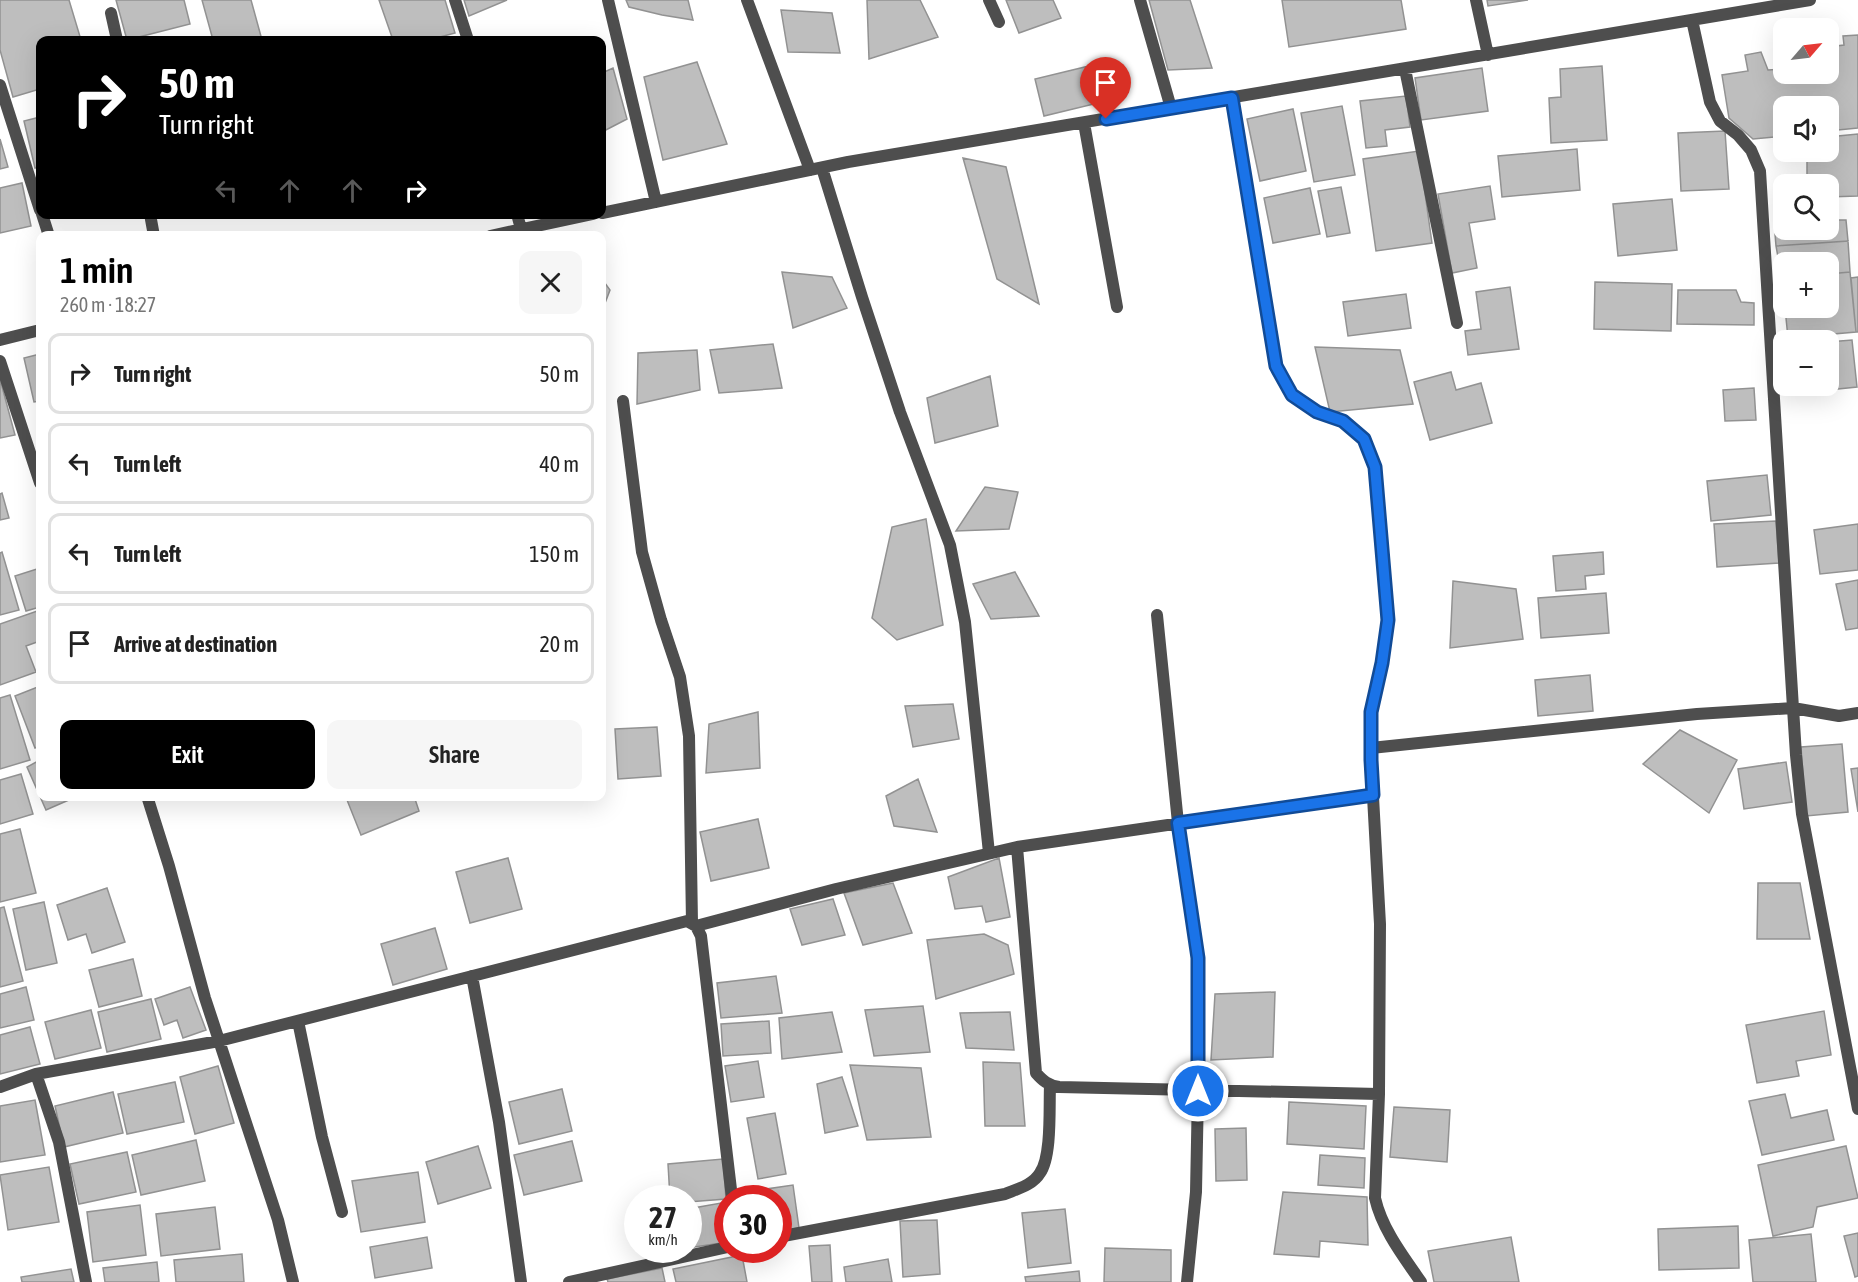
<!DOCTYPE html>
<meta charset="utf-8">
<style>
body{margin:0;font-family:"Asap Condensed",sans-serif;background:#f6f6f6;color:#222;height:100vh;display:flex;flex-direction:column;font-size:22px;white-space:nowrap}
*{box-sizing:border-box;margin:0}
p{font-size:20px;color:#767676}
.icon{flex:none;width:33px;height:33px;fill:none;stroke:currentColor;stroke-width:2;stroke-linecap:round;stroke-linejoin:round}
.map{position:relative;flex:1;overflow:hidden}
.sheet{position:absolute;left:36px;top:231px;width:570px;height:570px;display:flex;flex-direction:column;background:#fff;border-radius:12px;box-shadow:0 6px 24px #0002}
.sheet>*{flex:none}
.guide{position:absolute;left:36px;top:36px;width:570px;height:183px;border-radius:12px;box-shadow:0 6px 24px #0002;background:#000;color:#fff;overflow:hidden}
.needle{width:39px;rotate:62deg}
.fabs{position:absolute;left:1773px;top:18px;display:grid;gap:12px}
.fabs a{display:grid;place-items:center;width:66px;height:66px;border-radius:12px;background:#fff;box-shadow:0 6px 24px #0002;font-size:30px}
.speed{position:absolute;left:624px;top:1185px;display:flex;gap:12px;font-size:30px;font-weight:700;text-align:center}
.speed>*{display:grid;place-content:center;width:78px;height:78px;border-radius:50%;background:#fff;box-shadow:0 6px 24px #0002;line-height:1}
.speed small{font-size:15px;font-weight:400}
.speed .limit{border:9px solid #d22;background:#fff;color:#111}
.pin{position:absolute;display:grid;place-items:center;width:51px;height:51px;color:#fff;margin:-62px -26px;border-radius:50% 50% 50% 0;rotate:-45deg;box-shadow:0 0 6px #0007}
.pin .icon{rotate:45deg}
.me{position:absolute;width:66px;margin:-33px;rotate:0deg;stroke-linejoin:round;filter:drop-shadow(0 0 4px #0008)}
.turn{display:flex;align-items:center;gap:21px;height:126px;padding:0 24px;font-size:27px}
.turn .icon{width:78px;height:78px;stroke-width:2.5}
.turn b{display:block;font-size:42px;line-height:51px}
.lanes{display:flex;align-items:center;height:57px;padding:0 24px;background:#0003;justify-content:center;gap:30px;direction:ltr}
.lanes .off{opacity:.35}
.round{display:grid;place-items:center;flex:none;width:63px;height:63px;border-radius:12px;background:#f6f6f6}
.head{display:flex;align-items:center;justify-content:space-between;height:102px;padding:0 24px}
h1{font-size:36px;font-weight:600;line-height:45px;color:#000}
.action{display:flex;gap:12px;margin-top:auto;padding:12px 24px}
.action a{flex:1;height:69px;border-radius:12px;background:#000;color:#fff;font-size:24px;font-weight:600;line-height:69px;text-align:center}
.action a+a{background:#f6f6f6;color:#222}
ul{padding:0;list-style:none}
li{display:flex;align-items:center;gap:18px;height:81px;margin:0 12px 9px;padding:0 12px;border:3px solid #e0e0e0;border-radius:12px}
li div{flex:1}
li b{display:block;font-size:22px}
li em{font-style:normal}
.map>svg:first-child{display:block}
.building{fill:#bebebe;stroke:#929292;stroke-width:1.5}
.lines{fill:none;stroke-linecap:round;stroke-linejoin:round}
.street{stroke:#4e4e4e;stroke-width:12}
.route-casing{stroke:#114b97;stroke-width:15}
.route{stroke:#1a73e8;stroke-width:10}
</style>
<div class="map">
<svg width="1858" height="1282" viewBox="0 0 1858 1282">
<rect width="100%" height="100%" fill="#fff"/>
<path class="building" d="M 0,0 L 69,0 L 81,40 L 40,40 L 40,89 L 13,97 L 0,50 Z
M 116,0 L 184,0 L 190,24 L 127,40 Z
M 202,0 L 251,0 L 262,40 L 213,40 Z
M 379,0 L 445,0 L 455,33 L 429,40 L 393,40 Z
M 464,0 L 507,0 L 469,16 Z
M 626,0 L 688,0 L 693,20 L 662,15 L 629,7 Z
M 867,0 L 920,0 L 938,37 L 869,59 Z
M 1006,0 L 1053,0 L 1061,18 L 1019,33 Z
M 1149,0 L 1190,0 L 1212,68 L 1168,70 Z
M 1282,0 L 1401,0 L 1406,29 L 1289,47 Z
M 1487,0 L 1528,0 L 1488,6 Z
M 781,10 L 832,13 L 840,53 L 788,52 Z
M 1858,35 L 1858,128 L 1828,131 L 1828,106 L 1784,106 L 1784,136 L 1753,139 L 1729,118 L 1722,75 L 1748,71 L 1745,55 L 1761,52 L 1768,70 L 1784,69 L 1784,74 L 1828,74 L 1828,47 L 1844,45 L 1843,36 Z
M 697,62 L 727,144 L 663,160 L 644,77 Z
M 1089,66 L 1098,103 L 1044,116 L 1035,79 Z
M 1602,66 L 1607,140 L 1551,143 L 1549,98 L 1561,97 L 1560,69 Z
M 613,68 L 627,119 L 602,132 L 602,73 Z
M 1482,68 L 1488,111 L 1421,120 L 1415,78 Z
M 1406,96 L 1410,127 L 1385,130 L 1387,146 L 1366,148 L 1360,101 Z
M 1342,106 L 1355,175 L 1314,182 L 1301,113 Z
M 1293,109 L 1306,171 L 1260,181 L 1247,119 Z
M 40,117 L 40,167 L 35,168 L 24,121 Z
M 1725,131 L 1729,189 L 1681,191 L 1678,133 Z
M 1858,134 L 1858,196 L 1828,197 L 1828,184 L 1807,184 L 1807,152 L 1828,152 L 1828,137 Z
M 0,139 L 8,167 L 0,169 Z
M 1577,149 L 1580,190 L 1502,197 L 1498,156 Z
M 1419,151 L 1432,243 L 1376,251 L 1363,159 Z
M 963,158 L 1006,167 L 1039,304 L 997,279 Z
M 22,183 L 31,226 L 0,233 L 0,188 Z
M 1490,186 L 1495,219 L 1469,223 L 1477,268 L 1452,273 L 1438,194 Z
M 1341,187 L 1350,233 L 1327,237 L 1318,191 Z
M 1310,188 L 1320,234 L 1273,243 L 1264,198 Z
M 1672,199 L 1677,250 L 1618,256 L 1613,204 Z
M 1828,220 L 1846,220 L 1848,241 L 1776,246 L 1774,222 L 1784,221 L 1784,230 L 1828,230 Z
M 1848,241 L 1850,272 L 1828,274 L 1828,262 L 1784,262 L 1784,279 L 1782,279 L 1776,246 Z
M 782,272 L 832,277 L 847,308 L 793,328 Z
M 1850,272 L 1856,332 L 1788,338 L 1785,308 L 1828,308 L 1828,274 Z
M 1858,277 L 1858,332 L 1856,332 L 1851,278 Z
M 602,279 L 610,290 L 602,311 Z
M 1595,282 L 1672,284 L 1671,331 L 1594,329 Z
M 1510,287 L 1519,349 L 1468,355 L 1465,331 L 1481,329 L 1476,292 Z
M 1678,290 L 1736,290 L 1741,302 L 1754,303 L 1754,325 L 1677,324 Z
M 1406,294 L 1411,328 L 1348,336 L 1343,302 Z
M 1852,340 L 1857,387 L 1809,392 L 1808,386 L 1828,386 L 1828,342 Z
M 773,344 L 782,388 L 719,393 L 710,350 Z
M 1315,347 L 1400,350 L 1413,404 L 1330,412 Z
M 697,350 L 700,390 L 637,404 L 638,353 Z
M 40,354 L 40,401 L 34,402 L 24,358 Z
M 1451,372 L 1456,390 L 1481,383 L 1492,423 L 1430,440 L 1414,382 Z
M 990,376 L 998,426 L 935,443 L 927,398 Z
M 0,379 L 15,435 L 0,438 Z
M 1754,388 L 1756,420 L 1725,421 L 1723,390 Z
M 1767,475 L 1771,515 L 1711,521 L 1707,481 Z
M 985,487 L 1018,492 L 1009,529 L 956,531 Z
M 2,493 L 9,518 L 0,520 L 0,494 Z
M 926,519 L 943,625 L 897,640 L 872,618 L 892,527 Z
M 1776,521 L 1779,563 L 1717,567 L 1714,524 Z
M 1858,524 L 1858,570 L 1820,574 L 1814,530 Z
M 2,552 L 19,610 L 0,615 L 0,553 Z
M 1603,552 L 1604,574 L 1585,576 L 1586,589 L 1556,591 L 1553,556 Z
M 40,568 L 40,607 L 26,611 L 15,576 Z
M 1015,572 L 1039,616 L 991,619 L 973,584 Z
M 1858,580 L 1858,628 L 1846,630 L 1836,584 Z
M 1453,581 L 1516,589 L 1523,639 L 1450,648 Z
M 1606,593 L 1609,633 L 1541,638 L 1538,598 Z
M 40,610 L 40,641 L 26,646 L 36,672 L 0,685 L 0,624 Z
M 1590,675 L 1593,711 L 1538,716 L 1535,680 Z
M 40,686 L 40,746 L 35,748 L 15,696 Z
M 10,695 L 30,760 L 0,769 L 0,698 Z
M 953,704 L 959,739 L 913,747 L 905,706 Z
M 758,712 L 760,768 L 706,773 L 709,724 Z
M 657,727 L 661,776 L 618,779 L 615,729 Z
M 1680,730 L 1737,760 L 1709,813 L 1643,764 Z
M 1842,744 L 1848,812 L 1806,816 L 1801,747 Z
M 40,760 L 40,796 L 70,796 L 71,799 L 46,810 L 27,767 Z
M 1786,762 L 1792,802 L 1744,809 L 1738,769 Z
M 1858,768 L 1858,812 L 1851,769 Z
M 21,774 L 33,814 L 0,824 L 0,780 Z
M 918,779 L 937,832 L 894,826 L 886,796 Z
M 356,796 L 414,796 L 419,811 L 361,835 L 347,800 Z
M 758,819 L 769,868 L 711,881 L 700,832 Z
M 20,829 L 36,893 L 0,902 L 0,834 Z
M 508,858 L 522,909 L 470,923 L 456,872 Z
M 999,858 L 1010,917 L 986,922 L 982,906 L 955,909 L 948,877 Z
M 893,883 L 912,933 L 863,945 L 844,893 Z
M 1758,883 L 1800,883 L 1810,939 L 1757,939 Z
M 107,888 L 125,942 L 92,953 L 86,934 L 68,940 L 57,905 Z
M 833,899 L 845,935 L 802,945 L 790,909 Z
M 44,902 L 57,963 L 26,970 L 13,909 Z
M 4,907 L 23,981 L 0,987 L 0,908 Z
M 435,928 L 447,969 L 393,985 L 381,944 Z
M 984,934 L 1008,945 L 1014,974 L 936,999 L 927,940 Z
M 133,959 L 142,996 L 99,1007 L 89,970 Z
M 776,976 L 782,1013 L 721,1018 L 717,983 Z
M 26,987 L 34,1020 L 0,1028 L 0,994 Z
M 190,987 L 206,1030 L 183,1038 L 177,1020 L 164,1025 L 155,999 Z
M 1275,992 L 1273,1057 L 1211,1060 L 1215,994 Z
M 151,999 L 161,1039 L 107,1052 L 98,1012 Z
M 923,1006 L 930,1052 L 874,1056 L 865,1010 Z
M 91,1010 L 101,1048 L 55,1059 L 45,1022 Z
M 1824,1011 L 1831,1055 L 1796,1061 L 1799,1076 L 1757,1083 L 1746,1025 Z
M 832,1012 L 842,1052 L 782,1059 L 779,1018 Z
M 1010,1012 L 1014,1050 L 966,1048 L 960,1013 Z
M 769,1021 L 771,1053 L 723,1056 L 721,1024 Z
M 30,1027 L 40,1064 L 0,1074 L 0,1035 Z
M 758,1061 L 764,1097 L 731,1102 L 725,1066 Z
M 983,1062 L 1020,1063 L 1025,1126 L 985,1126 Z
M 850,1065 L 921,1068 L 931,1137 L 867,1140 Z
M 218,1066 L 234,1123 L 195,1134 L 180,1077 Z
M 842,1077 L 858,1126 L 825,1133 L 817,1084 Z
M 175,1082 L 184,1122 L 127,1134 L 118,1094 Z
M 562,1089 L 572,1131 L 519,1144 L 509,1102 Z
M 113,1092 L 123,1133 L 64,1147 L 55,1106 Z
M 1785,1094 L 1791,1118 L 1827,1110 L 1834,1140 L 1762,1155 L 1749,1101 Z
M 35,1100 L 45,1155 L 0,1162 L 0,1106 Z
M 1289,1102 L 1366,1106 L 1364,1149 L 1287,1144 Z
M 1394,1107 L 1450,1110 L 1447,1162 L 1390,1157 Z
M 775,1113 L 786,1174 L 758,1179 L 747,1118 Z
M 1246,1128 L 1247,1180 L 1216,1181 L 1215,1129 Z
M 196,1140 L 205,1181 L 141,1195 L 132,1155 Z
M 572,1141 L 582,1181 L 524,1195 L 514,1155 Z
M 478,1146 L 491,1188 L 438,1204 L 426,1162 Z
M 1846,1146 L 1858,1198 L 1817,1207 L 1813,1227 L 1773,1236 L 1758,1165 Z
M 127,1152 L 136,1192 L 79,1204 L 70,1164 Z
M 1320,1155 L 1365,1158 L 1364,1188 L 1318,1185 Z
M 723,1159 L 726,1199 L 688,1202 L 688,1198 L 670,1198 L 668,1164 Z
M 49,1167 L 59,1222 L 8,1230 L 0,1175 Z
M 418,1172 L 425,1222 L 361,1232 L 352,1181 Z
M 793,1185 L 799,1228 L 778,1231 L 778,1198 L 747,1198 L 746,1192 Z
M 1283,1192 L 1367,1197 L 1368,1245 L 1320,1241 L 1319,1257 L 1274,1254 Z
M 721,1203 L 728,1242 L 688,1248 L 688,1209 Z
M 140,1205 L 146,1255 L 93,1262 L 87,1212 Z
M 215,1207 L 220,1249 L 161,1256 L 156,1214 Z
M 1065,1209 L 1071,1263 L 1028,1268 L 1022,1213 Z
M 937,1220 L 940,1274 L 903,1277 L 900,1221 Z
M 1738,1226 L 1739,1268 L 1659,1270 L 1658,1229 Z
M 1858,1233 L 1858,1276 L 1855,1277 L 1844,1236 Z
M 1811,1234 L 1816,1282 L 1753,1282 L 1749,1240 Z
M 427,1237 L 432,1268 L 375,1278 L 370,1247 Z
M 1511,1237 L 1519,1282 L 1434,1282 L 1428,1251 Z
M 830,1245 L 832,1282 L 812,1282 L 809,1246 Z
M 1105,1248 L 1171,1250 L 1171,1282 L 1104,1282 Z
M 242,1254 L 244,1282 L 176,1282 L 174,1260 Z
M 742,1255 L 747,1282 L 676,1282 L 673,1269 Z
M 888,1259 L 892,1282 L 846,1282 L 844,1267 Z
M 157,1262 L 159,1282 L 105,1282 L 103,1268 Z
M 662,1268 L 665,1282 L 608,1282 L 607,1279 Z
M 71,1269 L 74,1282 L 22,1282 L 21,1277 Z
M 1079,1271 L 1080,1282 L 1026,1282 L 1025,1277 Z"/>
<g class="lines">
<path class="street" d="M 455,0 L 468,40
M 608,0 L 656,202
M 747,0 L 810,170
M 989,0 L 999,22
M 1140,0 L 1171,108
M 1476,0 L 1488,55
M 111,13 L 117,40
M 1405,69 L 1457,323
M 0,85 L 40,210
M 1232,98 L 1276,366 L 1292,395 L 1317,412 L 1343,421 L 1364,439 L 1375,467 L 1388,620 L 1382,663 L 1371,712 L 1371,760 L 1380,924 L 1379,1094 L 1375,1198 C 1382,1229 1403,1256 1421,1282
M 1084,123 L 1117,307
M 822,168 L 862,297 L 900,412 L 950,545 L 965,622 L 989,853
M 602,213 L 848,162 L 1810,0
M 42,214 L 49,236
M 150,214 L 154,236
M 517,214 L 521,229
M 490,236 L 593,214
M 0,340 L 40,330
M 0,361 L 40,483
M 623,401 L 642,552 L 661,620 L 680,677 L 689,736 L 692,923
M 1157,615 L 1178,823 L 1198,958 L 1198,1091 L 1196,1192 L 1187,1282
M 1858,713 L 1839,716 L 1793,708 L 1796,755 L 1802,814 L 1858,1109
M 1371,748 L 1697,714 L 1793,708 L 1760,171 L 1751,150 L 1738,135 L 1720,121 L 1710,102 L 1692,20
M 147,796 L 169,866 L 205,998 L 278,1220 L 293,1282
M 1017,847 L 1036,1073 C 1043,1081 1048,1085 1059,1087 L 1379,1094
M 696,926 L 836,889 L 1017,847 L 1373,795
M 472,976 L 499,1122 L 521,1282
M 298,1021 L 322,1137 L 342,1212
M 36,1074 L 59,1142 L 86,1282
M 0,1087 L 36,1074 L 219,1041 L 687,921 L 696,926 L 701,936 L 732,1198
M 778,1237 L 1005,1194 C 1017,1189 1033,1185 1040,1173 C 1052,1156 1049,1107 1050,1086
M 569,1282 L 728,1247"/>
</g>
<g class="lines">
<g class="route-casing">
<path id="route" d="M 1106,119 L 1232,98 L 1276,366 L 1292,395 L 1317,412 L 1343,421 L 1364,439 L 1375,467 L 1388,620 L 1382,663 L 1371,712 L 1371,760 L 1373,795 L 1178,823 L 1198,958 L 1198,1091"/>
</g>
<use href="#route" class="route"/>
</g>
</svg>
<div class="fabs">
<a><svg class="needle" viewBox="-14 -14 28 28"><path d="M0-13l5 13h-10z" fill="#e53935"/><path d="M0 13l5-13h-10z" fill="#767676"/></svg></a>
<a><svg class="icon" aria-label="sound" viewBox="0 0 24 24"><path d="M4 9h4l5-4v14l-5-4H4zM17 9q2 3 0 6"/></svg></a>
<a><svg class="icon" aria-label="search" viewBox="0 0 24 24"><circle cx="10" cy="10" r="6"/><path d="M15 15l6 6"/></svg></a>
<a>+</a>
<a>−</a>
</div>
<div class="speed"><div>27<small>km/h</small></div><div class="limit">30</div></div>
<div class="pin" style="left:1106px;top:119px;background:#d93025"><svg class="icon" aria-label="arrive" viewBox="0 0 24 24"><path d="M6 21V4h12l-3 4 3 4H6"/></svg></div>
<svg class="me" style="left:1198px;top:1091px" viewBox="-20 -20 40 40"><circle r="17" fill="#1a73e8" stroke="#fff" stroke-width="3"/><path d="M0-11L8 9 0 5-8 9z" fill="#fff"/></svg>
<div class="guide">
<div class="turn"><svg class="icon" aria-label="right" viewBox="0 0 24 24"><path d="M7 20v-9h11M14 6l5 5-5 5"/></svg><div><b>50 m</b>Turn right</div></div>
<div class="lanes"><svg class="icon off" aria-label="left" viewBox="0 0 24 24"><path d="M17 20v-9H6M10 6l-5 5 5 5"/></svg><svg class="icon off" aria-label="ahead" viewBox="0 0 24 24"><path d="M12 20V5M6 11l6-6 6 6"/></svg><svg class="icon off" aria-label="ahead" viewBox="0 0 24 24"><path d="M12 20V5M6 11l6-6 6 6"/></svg><svg class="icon" aria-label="right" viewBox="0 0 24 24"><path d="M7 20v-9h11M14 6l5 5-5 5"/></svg></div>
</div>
<section class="sheet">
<div class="head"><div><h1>1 min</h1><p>260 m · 18:27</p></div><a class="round"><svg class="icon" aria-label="close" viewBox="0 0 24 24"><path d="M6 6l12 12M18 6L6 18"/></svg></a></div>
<ul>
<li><svg class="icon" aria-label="right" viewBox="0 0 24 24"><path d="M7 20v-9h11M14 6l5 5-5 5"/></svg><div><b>Turn right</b></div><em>50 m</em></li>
<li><svg class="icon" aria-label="left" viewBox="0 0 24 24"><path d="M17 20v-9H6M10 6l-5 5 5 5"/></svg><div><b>Turn left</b></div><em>40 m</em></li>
<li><svg class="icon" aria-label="left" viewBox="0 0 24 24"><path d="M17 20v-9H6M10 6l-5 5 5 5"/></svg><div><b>Turn left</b></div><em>150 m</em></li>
<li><svg class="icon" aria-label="arrive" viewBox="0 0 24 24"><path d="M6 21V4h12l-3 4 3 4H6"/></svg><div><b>Arrive at destination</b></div><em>20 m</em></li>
</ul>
<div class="action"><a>Exit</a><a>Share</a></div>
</section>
</div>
